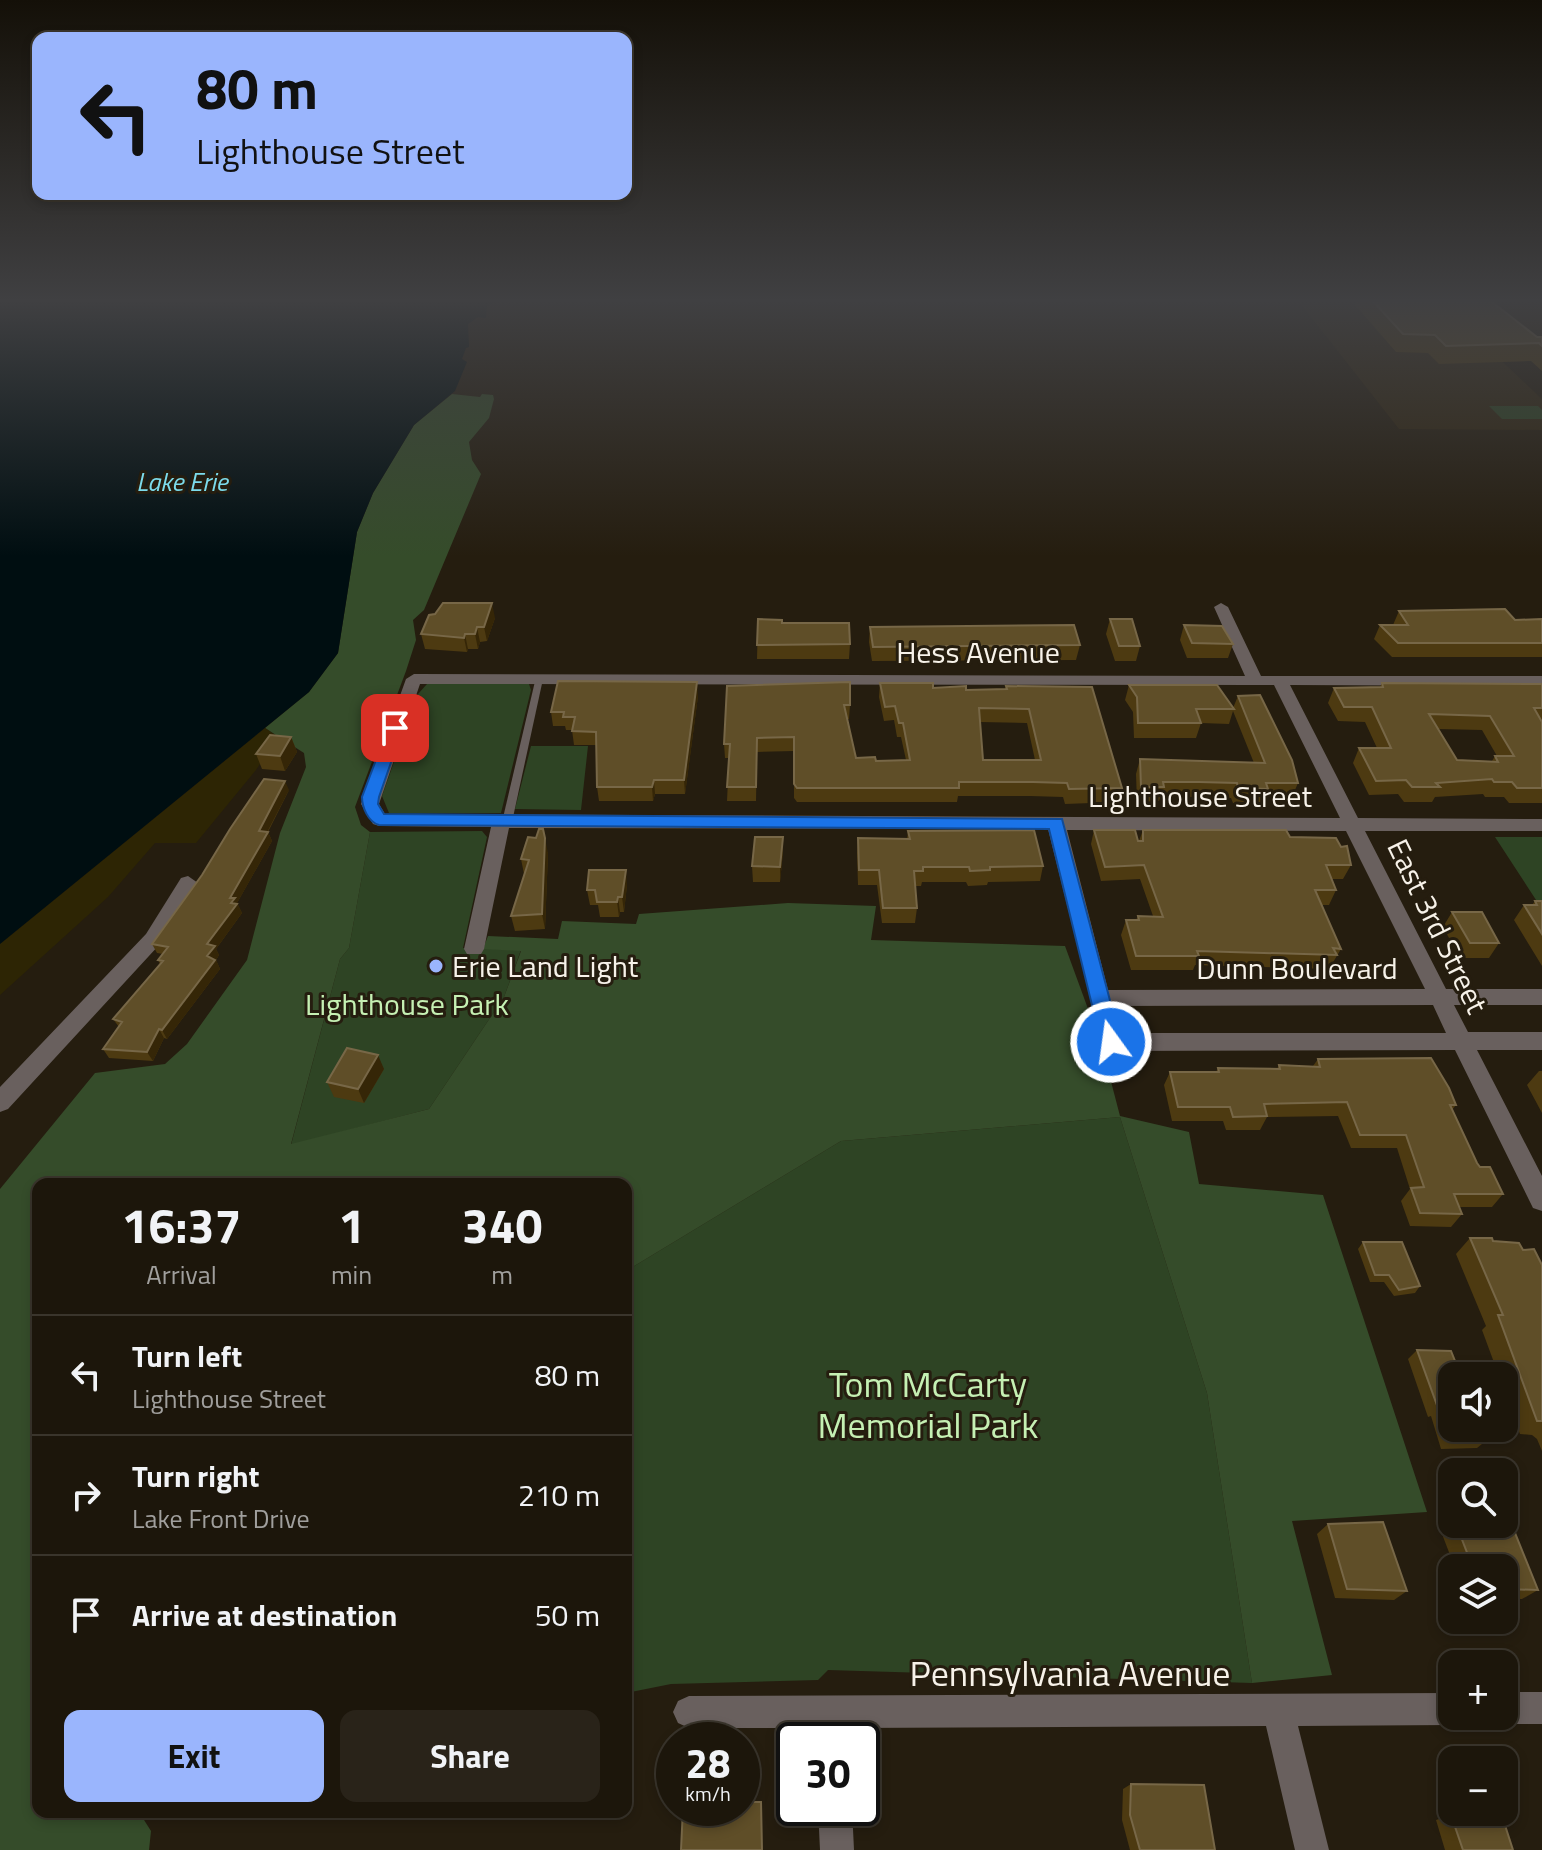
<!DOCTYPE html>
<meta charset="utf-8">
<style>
body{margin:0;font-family:"Titillium Web",sans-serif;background:#292319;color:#f1f3f6;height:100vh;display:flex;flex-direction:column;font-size:30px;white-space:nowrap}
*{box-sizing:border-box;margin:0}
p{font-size:26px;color:#a09f9d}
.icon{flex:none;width:44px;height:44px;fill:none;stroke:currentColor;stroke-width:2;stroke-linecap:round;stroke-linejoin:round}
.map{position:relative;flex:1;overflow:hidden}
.sheet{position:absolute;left:32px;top:1178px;width:600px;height:640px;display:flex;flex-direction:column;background:#1c160b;border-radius:16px;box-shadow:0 4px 12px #0003,0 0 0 2px #3a352c}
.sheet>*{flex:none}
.guide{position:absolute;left:32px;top:32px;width:600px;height:168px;border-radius:16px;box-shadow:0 4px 12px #0003,0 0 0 2px #3a352c;background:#9ab5fd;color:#111;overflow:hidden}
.buttons{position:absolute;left:1438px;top:1362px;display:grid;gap:16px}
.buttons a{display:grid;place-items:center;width:80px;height:80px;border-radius:16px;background:#1c160b;box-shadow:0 4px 12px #0003,0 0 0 2px #3a352c;font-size:40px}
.speed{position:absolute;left:656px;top:1722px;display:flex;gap:16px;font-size:40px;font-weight:700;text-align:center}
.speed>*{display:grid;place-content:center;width:104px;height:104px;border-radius:50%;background:#1c160b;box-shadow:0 4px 12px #0003,0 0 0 2px #3a352c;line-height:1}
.speed small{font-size:20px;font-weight:400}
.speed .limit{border:4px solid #111;border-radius:12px;background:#fff;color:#111}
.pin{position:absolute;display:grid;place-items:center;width:68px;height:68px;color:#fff;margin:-34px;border-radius:16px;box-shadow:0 4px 12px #0006}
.me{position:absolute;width:88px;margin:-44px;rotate:346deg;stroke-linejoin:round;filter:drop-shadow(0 0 6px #0008)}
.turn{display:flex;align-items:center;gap:28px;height:168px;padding:0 32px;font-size:36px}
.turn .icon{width:104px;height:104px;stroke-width:2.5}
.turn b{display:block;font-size:56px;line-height:68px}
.eta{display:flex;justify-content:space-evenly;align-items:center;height:136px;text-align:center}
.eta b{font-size:48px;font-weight:700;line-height:56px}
.primary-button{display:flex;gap:16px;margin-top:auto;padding:16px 32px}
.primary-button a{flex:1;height:92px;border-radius:16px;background:#9ab5fd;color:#111;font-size:32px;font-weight:700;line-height:92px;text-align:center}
.primary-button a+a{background:#292319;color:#f1f3f6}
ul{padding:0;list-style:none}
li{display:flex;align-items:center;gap:24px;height:120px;padding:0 32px;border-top:2px solid #3a352c}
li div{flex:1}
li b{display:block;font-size:30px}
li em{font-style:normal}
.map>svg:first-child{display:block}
.built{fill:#302510}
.green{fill:#2e4424}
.forest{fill:#354c2a}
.sand{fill:#2d2504}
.water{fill:#000e11}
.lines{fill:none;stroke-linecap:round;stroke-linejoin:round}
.lane{fill:#69605e;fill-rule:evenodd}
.street{fill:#69605e;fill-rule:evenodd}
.wall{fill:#4d3a11;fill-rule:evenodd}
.shaded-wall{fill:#352607}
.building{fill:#5f4e28;stroke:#776747;stroke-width:2;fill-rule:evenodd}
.route{fill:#1a73e8;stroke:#114b97;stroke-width:2}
.poi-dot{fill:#9ab5fd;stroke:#251d0f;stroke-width:3}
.labels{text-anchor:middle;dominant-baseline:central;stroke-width:6;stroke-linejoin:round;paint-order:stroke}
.far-water-label{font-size:26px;font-style:italic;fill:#7cdbeb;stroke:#251d0f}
.street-label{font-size:30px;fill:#f7f2e9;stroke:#251d0f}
.poi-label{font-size:30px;fill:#f7f2e9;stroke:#251d0f;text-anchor:start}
.park-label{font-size:30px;fill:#c5f0b3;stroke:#251d0f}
.near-park-label{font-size:36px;fill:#c5f0b3;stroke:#251d0f}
.near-street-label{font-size:36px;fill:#f7f2e9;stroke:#251d0f}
</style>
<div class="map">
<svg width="1542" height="1850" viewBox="0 0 1542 1850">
<rect width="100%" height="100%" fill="#251d0f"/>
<path class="built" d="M 1296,298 L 1542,298 L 1542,330 L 1470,331 L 1542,399 L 1542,430 L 1399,429 Z"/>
<path class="green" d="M 1489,406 L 1538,406 L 1542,410 L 1542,419 L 1502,419 Z
M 427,684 L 529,684 L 531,690 L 501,813 L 389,813 L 382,796 L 418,694 Z
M 531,746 L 588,746 L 581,810 L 515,809 Z
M 482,831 L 487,837 L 463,948 L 521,950 L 504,997 L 429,1109 L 291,1145 L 340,959 L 349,948 L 370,832 Z
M 1495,837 L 1542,837 L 1542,903 L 1538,903 Z
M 1120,1117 L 1207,1393 L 1252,1683 L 828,1670 L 818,1680 L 671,1684 L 626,1693 L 626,1271 L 841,1141 Z"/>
<path class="forest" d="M 452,394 L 480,397 L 482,394 L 493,395 L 494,399 L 489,418 L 469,442 L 472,460 L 481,474 L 424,610 L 413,620 L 416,640 L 406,671 L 355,807 L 361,825 L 370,832 L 349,948 L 340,959 L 291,1144 L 429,1109 L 504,997 L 521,951 L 483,949 L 488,936 L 558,939 L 562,921 L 636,924 L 639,914 L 788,903 L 876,906 L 871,940 L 1065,946 L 1102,1047 L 1120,1116 L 1189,1132 L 1199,1184 L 1323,1195 L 1427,1512 L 1292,1521 L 1332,1675 L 1252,1683 L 1207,1393 L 1120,1117 L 841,1141 L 626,1271 L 626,1184 L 38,1184 L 38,1812 L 139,1812 L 151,1831 L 149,1850 L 0,1850 L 0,1189 L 95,1073 L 165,1064 L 187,1044 L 247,960 L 280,833 L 306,767 L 304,753 L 265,728 L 309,692 L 338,653 L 357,532 L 373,493 L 414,425 Z"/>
<path class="sand" d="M 265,728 L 278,737 L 256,770 L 196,843 L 155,843 L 108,897 L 0,995 L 0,944 Z"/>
<path class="water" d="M 0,298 L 498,300 L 487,306 L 486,318 L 478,317 L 468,324 L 469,347 L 466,348 L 462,359 L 467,362 L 455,391 L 414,425 L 373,493 L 357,532 L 338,653 L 309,692 L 0,944 Z"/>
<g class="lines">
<path class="lane" d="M 536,677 L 542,677 L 543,679 L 512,822 L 507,825 L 502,822 Z"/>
<path class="street" d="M 1221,603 L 1228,607 L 1261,676 L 1542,676 L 1542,686 L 1290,685 L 1358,818 L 1542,819 L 1542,831 L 1365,831 L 1446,989 L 1542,989 L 1542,1005 L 1454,1005 L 1468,1032 L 1542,1032 L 1542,1050 L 1477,1050 L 1542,1176 L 1542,1211 L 1533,1208 L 1455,1050 L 1111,1051 L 1103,1048 L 1048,829 L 509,828 L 484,949 L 481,954 L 467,954 L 464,949 L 491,827 L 379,826 L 373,824 L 361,804 L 406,679 L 414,674 L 1245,676 L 1214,607 ZM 420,684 L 1274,685 L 1340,818 L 385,814 L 379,804 ZM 1067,830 L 1346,831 L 1425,989 L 1108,990 ZM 1433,1005 L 1446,1033 L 1120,1033 L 1113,1006 Z
M 188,876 L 198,883 L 160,944 L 8,1109 L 0,1112 L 0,1087 L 146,934 L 181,878 Z
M 1504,1692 L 1542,1692 L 1542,1724 L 1504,1724 L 1493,1719 L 1491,1716 L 1504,1716 Z
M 1452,1693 L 1452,1716 L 1465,1716 L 1463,1720 L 1452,1725 L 1298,1726 L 1329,1850 L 1295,1850 L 1266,1726 L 849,1728 L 849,1740 L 817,1740 L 816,1728 L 689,1728 L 678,1723 L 673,1712 L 678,1701 L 689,1696 Z
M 818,1808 L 852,1808 L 854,1850 L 820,1850 Z"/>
</g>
<path class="wall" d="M 1358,298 L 1499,298 L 1496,306 L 1537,337 L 1542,337 L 1542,371 L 1531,361 L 1439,364 L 1428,353 L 1396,352 L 1355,305 Z
M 1399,611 L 1515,620 L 1542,619 L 1542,657 L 1392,657 L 1374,639 L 1380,625 L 1393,625 Z
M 495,618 L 487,641 L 480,642 L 478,649 L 468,649 L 467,652 L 425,649 L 421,634 Z
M 758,619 L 782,623 L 850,644 L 849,659 L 757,659 Z
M 1110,619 L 1140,646 L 1136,661 L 1115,661 L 1106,634 Z
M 1184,625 L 1233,644 L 1228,658 L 1187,658 L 1180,640 Z
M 870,627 L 1080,645 L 1076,660 L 872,661 L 869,642 Z
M 880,683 L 966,690 L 1005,689 L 1006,686 L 1122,788 L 1118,802 L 1065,804 L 1063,797 L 1030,796 L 958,796 L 957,802 L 797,802 L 794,798 L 794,751 L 757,752 L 756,801 L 727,801 L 729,758 L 725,758 L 724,744 L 727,686 L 850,705 L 849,719 L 847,719 L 856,758 L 876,761 L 906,760 L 901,737 L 897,737 L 894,720 L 884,721 L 879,697 ZM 980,722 L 1027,723 L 1035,760 L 983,760 Z
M 1382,683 L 1542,684 L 1542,803 L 1509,803 L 1504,797 L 1485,797 L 1483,794 L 1435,797 L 1432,802 L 1404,802 L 1398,794 L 1369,795 L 1353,763 L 1359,748 L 1377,748 L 1365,722 L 1338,721 L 1328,703 L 1334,688 L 1380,687 ZM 1438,729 L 1482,730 L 1497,756 L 1495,756 L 1492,761 L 1457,760 Z
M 1129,685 L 1233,708 L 1238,696 L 1298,783 L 1292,797 L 1265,797 L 1262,803 L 1233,803 L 1231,798 L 1194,797 L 1161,796 L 1159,801 L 1137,802 L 1136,774 L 1140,759 L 1254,763 L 1233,711 L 1229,724 L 1201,723 L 1196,738 L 1134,738 L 1133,712 L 1125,700 Z
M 698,696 L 685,794 L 655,794 L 653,801 L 599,801 L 597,787 L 596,745 L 574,745 L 572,730 L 566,730 L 565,726 L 553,726 L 551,712 Z
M 291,737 L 297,752 L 285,771 L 262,769 L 256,754 Z
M 289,790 L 268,832 L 272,841 L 237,903 L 242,913 L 216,949 L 219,955 L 216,960 L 220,969 L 167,1039 L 164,1038 L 153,1061 L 109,1058 L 103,1049 L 119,1027 L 113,1019 L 160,964 L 158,960 L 163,954 L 157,953 L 152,944 Z
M 1094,830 L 1138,841 L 1139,841 L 1143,830 L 1290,837 L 1351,865 L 1343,879 L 1332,879 L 1336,890 L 1329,905 L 1321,905 L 1341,949 L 1329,969 L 1195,965 L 1193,970 L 1131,970 L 1121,935 L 1126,920 L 1136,920 L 1138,916 L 1153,916 L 1140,879 L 1101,881 L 1091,844 Z
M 908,831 L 1043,866 L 1040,881 L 988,882 L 987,885 L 968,886 L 966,882 L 922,882 L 921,886 L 915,886 L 917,908 L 915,923 L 882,923 L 877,885 L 858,885 L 857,853 L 858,838 L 907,839 Z
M 783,837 L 783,852 L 780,882 L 753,882 L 752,866 Z
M 536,838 L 548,853 L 545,929 L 515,931 L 511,916 L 524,874 L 521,859 Z
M 627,885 L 624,912 L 620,912 L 619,917 L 600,917 L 598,905 L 590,905 L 587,890 Z
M 1535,901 L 1542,901 L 1542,966 L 1514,920 L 1524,905 L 1532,905 Z
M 1452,912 L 1499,943 L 1489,958 L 1460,958 L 1443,927 Z
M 1318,1059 L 1456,1105 L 1452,1110 L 1477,1163 L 1503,1194 L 1492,1207 L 1459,1207 L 1462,1214 L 1451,1227 L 1410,1226 L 1401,1201 L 1410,1189 L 1397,1148 L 1351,1148 L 1338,1116 L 1267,1117 L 1260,1130 L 1226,1130 L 1223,1121 L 1172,1121 L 1164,1085 L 1170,1072 L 1216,1072 L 1218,1068 L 1277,1069 L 1279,1065 L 1313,1066 Z
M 384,1069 L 364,1103 L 334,1097 L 327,1082 Z
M 1539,1071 L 1542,1071 L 1542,1113 L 1527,1085 Z
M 1470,1238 L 1493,1241 L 1523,1250 L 1542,1265 L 1542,1451 L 1537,1439 L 1532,1435 L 1520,1434 L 1504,1391 L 1504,1376 L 1499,1376 L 1482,1330 L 1486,1326 L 1456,1254 Z
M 1363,1242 L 1420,1286 L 1415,1293 L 1394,1296 L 1384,1282 L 1370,1282 L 1358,1249 Z
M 1417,1350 L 1487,1440 L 1477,1448 L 1441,1449 L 1431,1416 L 1428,1417 L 1408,1359 Z
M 1328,1524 L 1407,1591 L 1394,1600 L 1335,1598 L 1317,1534 Z
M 1456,1524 L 1538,1590 L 1522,1599 L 1504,1599 L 1504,1568 L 1455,1568 L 1442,1534 Z
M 1131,1784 L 1215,1850 L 1130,1850 L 1122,1820 L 1123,1789 Z
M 1451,1815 L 1513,1850 L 1445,1850 L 1436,1820 Z"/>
<path class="shaded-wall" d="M 492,603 L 495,618 L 487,641 L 484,627 Z
M 477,627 L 480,642 L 478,649 L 475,634 Z
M 465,634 L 468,649 L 467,652 L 464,638 Z
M 697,682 L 698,696 L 685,794 L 684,780 Z
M 291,737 L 297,752 L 285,771 L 280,756 Z
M 654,780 L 655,794 L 653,801 L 652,787 Z
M 285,781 L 289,790 L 263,840 L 259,831 Z
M 268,832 L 272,841 L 237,903 L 242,913 L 216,949 L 219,955 L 216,960 L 220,969 L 167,1039 L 162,1030 L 207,956 L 207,944 L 230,898 Z
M 783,837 L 783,852 L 780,882 L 780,867 Z
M 545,838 L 548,853 L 545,929 L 542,914 Z
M 626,870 L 627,885 L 624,912 L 622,897 Z
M 618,897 L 620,912 L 619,917 L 617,902 Z
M 159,1029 L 164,1038 L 153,1061 L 147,1052 Z
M 378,1055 L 384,1069 L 364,1103 L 358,1089 Z"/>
<path class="building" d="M 1370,298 L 1499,298 L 1487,298 L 1537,337 L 1542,337 L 1542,346 L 1539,343 L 1446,346 L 1435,335 L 1403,334 Z
M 443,603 L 492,603 L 484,627 L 477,627 L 475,634 L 465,634 L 464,638 L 421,634 L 429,615 L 435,614 Z
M 1505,609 L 1515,620 L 1542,619 L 1542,643 L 1398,643 L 1380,625 L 1408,625 L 1399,611 Z
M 758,619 L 782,620 L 782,623 L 849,623 L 850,644 L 757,645 Z
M 1110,619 L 1132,619 L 1140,646 L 1119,646 Z
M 1074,625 L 1080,645 L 873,647 L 870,627 Z
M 1184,625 L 1222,626 L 1233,644 L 1192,643 Z
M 558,681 L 697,682 L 684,780 L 654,780 L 652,787 L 597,787 L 596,732 L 572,731 L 575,717 L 563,717 L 564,712 L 551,712 Z
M 850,682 L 850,705 L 844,705 L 856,758 L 875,757 L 876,761 L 910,760 L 903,723 L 899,723 L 895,706 L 885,707 L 880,683 L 933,683 L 933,688 L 966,686 L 966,690 L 1007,689 L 1006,686 L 1092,687 L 1122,788 L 1069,789 L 1067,783 L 1033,782 L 959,782 L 959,788 L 797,788 L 794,784 L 794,737 L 757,738 L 756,787 L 727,787 L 730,744 L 724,744 L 727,686 ZM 979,708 L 1029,709 L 1041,760 L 983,760 Z
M 1382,683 L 1542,684 L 1542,708 L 1534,708 L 1542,722 L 1542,788 L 1517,788 L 1512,782 L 1494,782 L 1492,779 L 1436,783 L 1440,787 L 1412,787 L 1406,780 L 1376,781 L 1359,748 L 1391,748 L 1372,707 L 1344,707 L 1334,688 L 1383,687 ZM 1429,714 L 1490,716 L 1514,756 L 1495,756 L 1498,762 L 1457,760 Z
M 1129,685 L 1217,685 L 1234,709 L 1196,709 L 1201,723 L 1138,723 L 1137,697 Z
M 1260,695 L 1292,760 L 1298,783 L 1266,783 L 1268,789 L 1238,788 L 1237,783 L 1199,782 L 1163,782 L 1164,787 L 1141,787 L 1140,759 L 1265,763 L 1238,696 Z
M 270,735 L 291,737 L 280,756 L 256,754 Z
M 264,779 L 285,781 L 259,831 L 268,832 L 230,898 L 235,898 L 231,903 L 237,904 L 207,944 L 215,946 L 207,956 L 215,960 L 162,1030 L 159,1029 L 147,1052 L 103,1049 L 122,1022 L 113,1019 L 163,961 L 158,960 L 168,947 L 152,944 L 202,875 L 230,829 Z
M 539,829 L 543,829 L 545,838 L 542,914 L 511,916 L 529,860 L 521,859 L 528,837 L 536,838 Z
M 1034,830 L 1043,866 L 990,867 L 990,870 L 970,871 L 969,867 L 923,867 L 923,871 L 914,871 L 917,908 L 883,908 L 879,870 L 859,870 L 858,838 L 910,839 L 908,831 Z
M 1094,830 L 1135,830 L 1138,841 L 1143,841 L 1143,830 L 1286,830 L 1290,837 L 1336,838 L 1341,847 L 1347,846 L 1351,865 L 1326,865 L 1336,890 L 1315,890 L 1341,949 L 1333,948 L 1337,955 L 1197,951 L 1199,956 L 1136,956 L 1126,920 L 1139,920 L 1138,916 L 1163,917 L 1144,865 L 1105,867 Z
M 755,837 L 783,837 L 780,867 L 752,866 Z
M 589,870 L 626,870 L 622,897 L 618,897 L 617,902 L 597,902 L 595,890 L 587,890 Z
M 1535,901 L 1542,901 L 1542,934 L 1524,905 L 1537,905 Z
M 1452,912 L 1482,912 L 1499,943 L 1470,943 Z
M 347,1048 L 378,1055 L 358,1089 L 327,1082 Z
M 1431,1058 L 1449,1088 L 1456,1105 L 1450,1105 L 1477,1163 L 1480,1167 L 1490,1167 L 1503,1194 L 1454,1194 L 1462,1214 L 1420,1213 L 1411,1188 L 1424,1187 L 1406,1135 L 1360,1135 L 1347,1102 L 1264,1104 L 1267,1116 L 1233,1117 L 1230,1107 L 1178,1107 L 1170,1072 L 1219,1072 L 1218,1068 L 1280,1069 L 1279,1065 L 1320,1067 L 1318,1059 Z
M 1470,1238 L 1492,1238 L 1493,1241 L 1519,1243 L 1523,1250 L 1534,1249 L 1542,1265 L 1542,1421 L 1537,1421 L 1498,1315 L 1503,1315 Z
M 1363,1242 L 1402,1242 L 1420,1286 L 1399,1290 L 1389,1275 L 1375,1275 Z
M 1417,1350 L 1451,1351 L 1461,1376 L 1452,1376 L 1452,1428 L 1482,1428 L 1487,1440 L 1451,1440 L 1441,1408 L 1438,1408 Z
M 1383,1522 L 1407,1591 L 1347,1589 L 1328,1524 Z
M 1504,1523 L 1511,1523 L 1538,1590 L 1504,1589 L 1504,1568 L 1473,1568 L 1456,1524 Z
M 1131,1784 L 1204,1785 L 1215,1850 L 1140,1850 L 1130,1815 Z
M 742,1802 L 761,1802 L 762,1850 L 681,1850 L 683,1808 L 742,1808 Z
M 1451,1815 L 1502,1816 L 1513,1850 L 1463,1850 Z"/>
<linearGradient id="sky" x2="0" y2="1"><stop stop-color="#141008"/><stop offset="0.54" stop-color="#404042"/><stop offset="1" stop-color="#404042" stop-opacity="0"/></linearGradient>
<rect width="1542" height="557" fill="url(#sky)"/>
<path class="route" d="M 395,723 L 403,728 L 379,797 L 378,804 L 384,814 L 1062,819 L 1121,1042 L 1118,1047 L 1104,1047 L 1101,1042 L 1049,829 L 379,825 C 368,822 362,807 362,797 L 388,728 Z"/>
<circle class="poi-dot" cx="436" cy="966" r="8"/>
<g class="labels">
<g class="far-water-label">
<text x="182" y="481">Lake Erie</text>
</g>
<g class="street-label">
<text x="978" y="652">Hess Avenue</text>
<text x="1200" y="796">Lighthouse Street</text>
<text transform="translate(1438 926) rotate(64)">East 3rd Street</text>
<text x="1297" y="968">Dunn Boulevard</text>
</g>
<g class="poi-label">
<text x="452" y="966">Erie Land Light</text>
</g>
<g class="park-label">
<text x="407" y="1004">Lighthouse Park</text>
</g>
<g class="near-park-label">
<text x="928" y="1383">Tom McCarty<tspan x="928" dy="41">Memorial Park</tspan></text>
</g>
<g class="near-street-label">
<text x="1070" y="1672">Pennsylvania Avenue</text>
</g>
</g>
</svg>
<div class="buttons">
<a><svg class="icon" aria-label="sound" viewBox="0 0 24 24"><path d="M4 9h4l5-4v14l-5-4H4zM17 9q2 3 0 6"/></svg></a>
<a><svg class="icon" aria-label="search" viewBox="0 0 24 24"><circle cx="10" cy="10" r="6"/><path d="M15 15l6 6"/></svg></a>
<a><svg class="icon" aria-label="layers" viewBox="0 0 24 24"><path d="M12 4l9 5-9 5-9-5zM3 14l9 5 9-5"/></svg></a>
<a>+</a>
<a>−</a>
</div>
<div class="speed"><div>28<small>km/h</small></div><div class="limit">30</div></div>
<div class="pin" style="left:395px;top:728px;background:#d93025"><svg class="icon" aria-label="arrive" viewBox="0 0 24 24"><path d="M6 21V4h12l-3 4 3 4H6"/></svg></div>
<svg class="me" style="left:1111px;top:1042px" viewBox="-20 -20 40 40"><circle r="17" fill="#1a73e8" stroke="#fff" stroke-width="3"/><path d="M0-11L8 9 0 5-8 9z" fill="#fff"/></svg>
<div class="guide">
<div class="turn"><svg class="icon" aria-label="left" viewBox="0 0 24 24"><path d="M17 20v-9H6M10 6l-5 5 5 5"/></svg><div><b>80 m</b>Lighthouse Street</div></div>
</div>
<section class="sheet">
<div class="eta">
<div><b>16:37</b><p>Arrival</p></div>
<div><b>1</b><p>min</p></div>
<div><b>340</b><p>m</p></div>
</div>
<ul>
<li><svg class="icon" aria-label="left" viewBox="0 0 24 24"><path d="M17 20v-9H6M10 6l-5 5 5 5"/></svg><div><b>Turn left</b><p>Lighthouse Street</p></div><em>80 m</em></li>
<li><svg class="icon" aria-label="right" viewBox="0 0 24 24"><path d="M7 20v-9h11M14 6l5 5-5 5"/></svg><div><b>Turn right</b><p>Lake Front Drive</p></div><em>210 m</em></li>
<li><svg class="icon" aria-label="arrive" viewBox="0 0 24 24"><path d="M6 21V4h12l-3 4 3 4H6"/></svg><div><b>Arrive at destination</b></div><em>50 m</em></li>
</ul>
<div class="primary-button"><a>Exit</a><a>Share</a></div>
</section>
</div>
